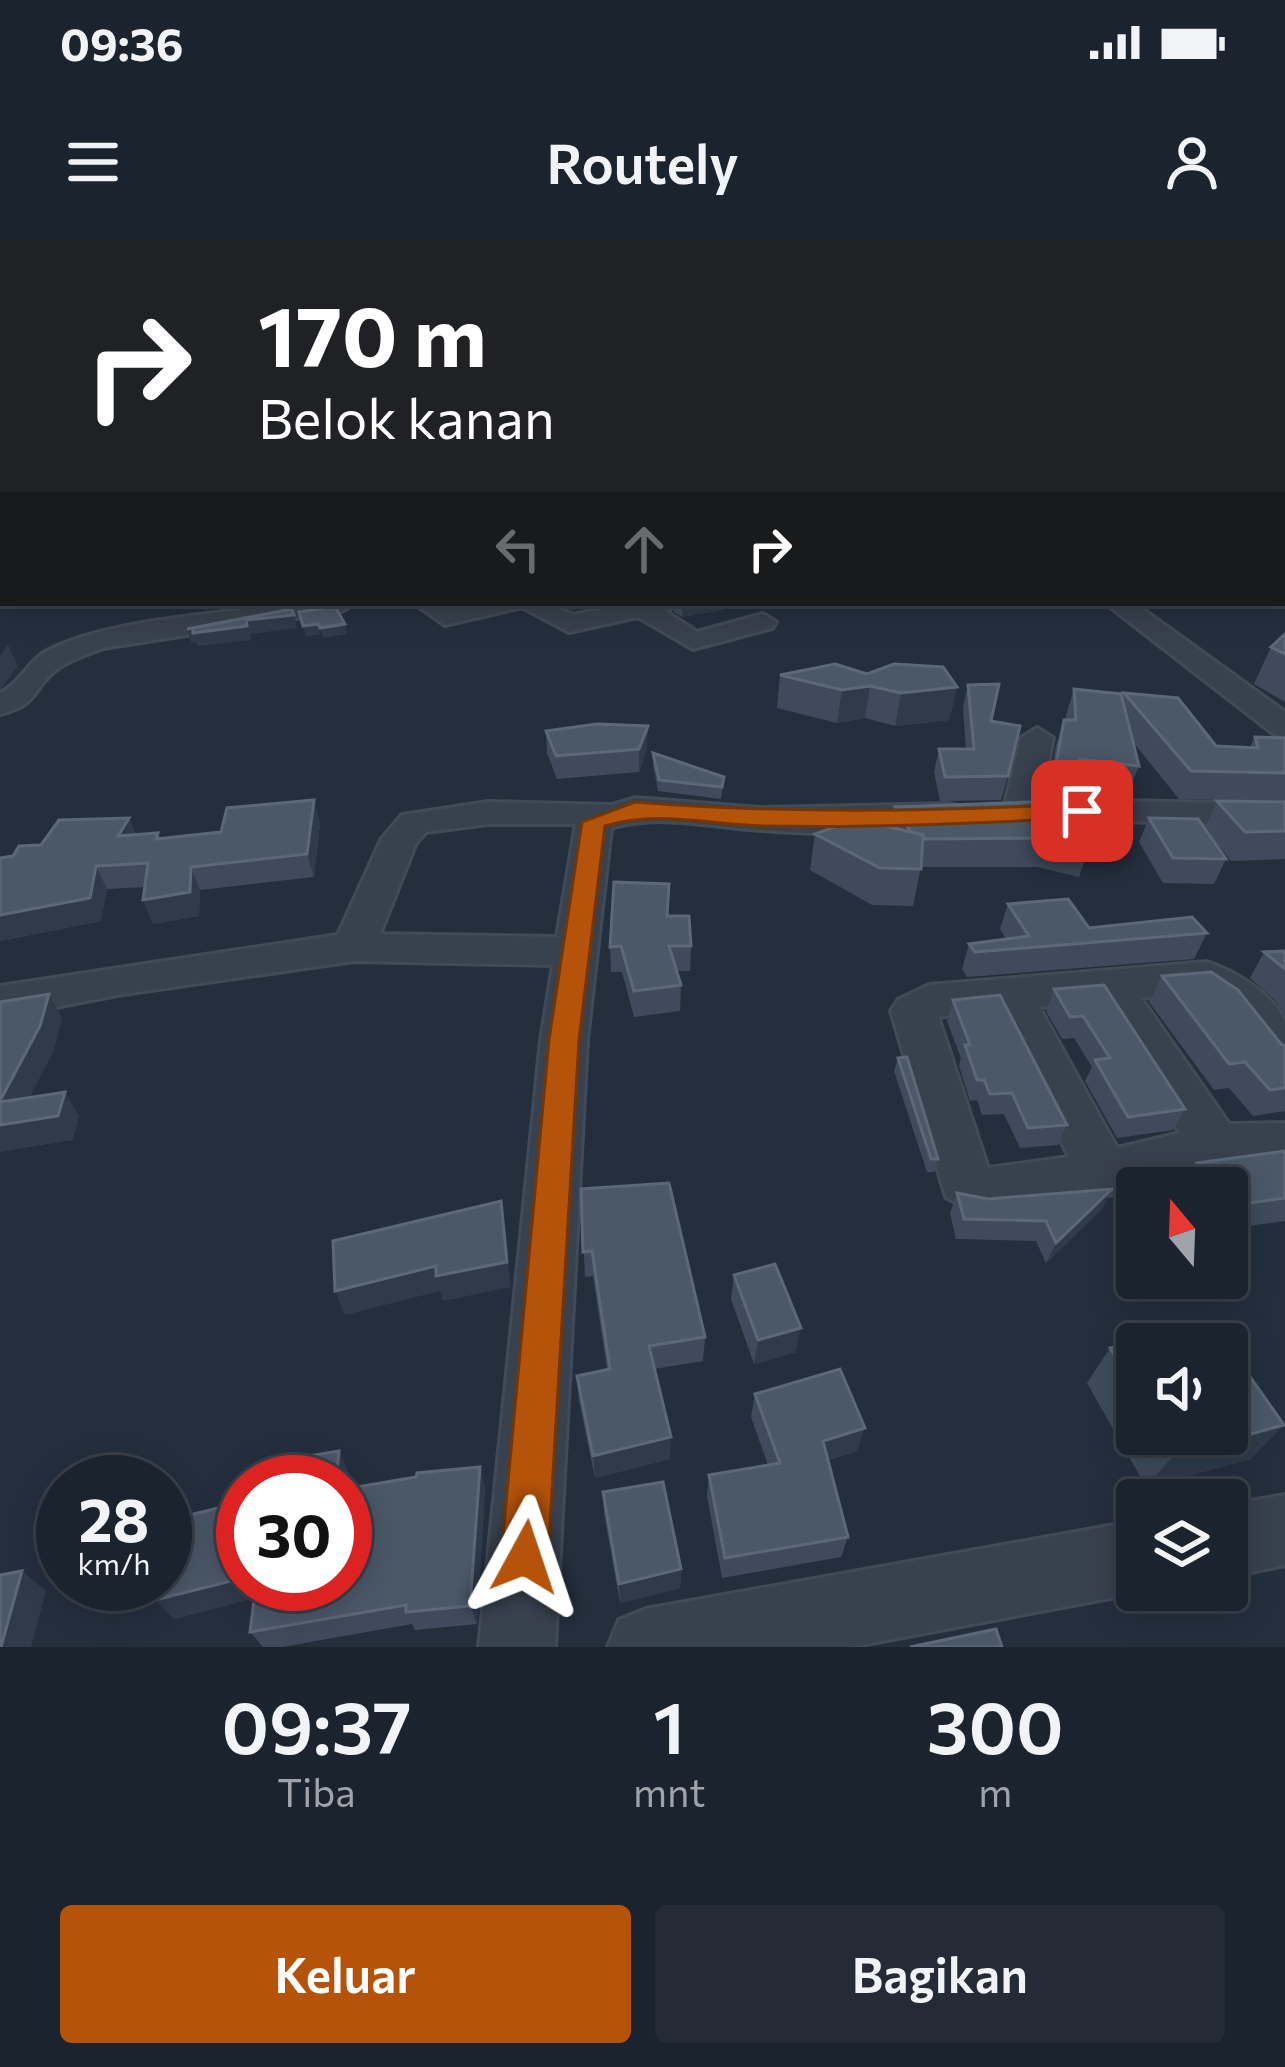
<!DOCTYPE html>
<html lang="id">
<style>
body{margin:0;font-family:Commissioner,sans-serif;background:#242b36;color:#f1f3f6;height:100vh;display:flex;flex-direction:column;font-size:45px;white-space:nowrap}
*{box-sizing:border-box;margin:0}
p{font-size:39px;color:#a0a4aa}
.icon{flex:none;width:66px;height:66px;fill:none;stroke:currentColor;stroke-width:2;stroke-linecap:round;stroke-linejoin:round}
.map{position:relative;height:1407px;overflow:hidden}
.details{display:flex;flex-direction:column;background:#1b232e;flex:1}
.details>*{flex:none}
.hud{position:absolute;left:0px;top:0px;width:1287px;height:366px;box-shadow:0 6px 30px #0003,0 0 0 3px #39404a;background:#202124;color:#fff;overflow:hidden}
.needle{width:78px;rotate:341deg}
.fabs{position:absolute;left:1116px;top:927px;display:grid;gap:24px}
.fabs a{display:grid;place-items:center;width:132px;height:132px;border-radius:12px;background:#1b232e;box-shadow:0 6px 30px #0003,0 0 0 3px #39404a;font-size:60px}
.speed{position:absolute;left:36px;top:1215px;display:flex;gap:24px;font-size:60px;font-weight:700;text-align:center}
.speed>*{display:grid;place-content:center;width:156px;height:156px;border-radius:50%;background:#1b232e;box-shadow:0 6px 30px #0003,0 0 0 3px #39404a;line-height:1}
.speed small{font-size:30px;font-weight:400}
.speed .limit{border:18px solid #d22;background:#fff;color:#111}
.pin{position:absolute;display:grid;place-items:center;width:102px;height:102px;color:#fff;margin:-51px;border-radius:24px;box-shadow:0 6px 18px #0006}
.me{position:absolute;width:132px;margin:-66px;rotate:5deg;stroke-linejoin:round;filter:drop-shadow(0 0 9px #0008)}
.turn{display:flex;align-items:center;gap:42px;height:252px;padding:0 60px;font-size:54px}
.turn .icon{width:156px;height:156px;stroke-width:2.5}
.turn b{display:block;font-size:84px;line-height:102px}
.lanes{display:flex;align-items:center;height:114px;padding:0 60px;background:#0003;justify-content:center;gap:60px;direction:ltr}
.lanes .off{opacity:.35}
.eta{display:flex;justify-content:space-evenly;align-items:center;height:204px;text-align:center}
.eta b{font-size:72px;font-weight:600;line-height:84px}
.action{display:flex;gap:24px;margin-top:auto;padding:24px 60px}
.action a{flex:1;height:138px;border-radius:12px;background:#b45309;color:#fff;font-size:48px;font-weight:600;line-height:138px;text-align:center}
.action a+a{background:#242b36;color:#f1f3f6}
.status{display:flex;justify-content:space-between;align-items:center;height:84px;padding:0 60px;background:#1b232e;direction:ltr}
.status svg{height:33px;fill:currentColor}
header{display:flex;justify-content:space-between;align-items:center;height:156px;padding:0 60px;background:#1b232e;font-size:54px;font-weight:600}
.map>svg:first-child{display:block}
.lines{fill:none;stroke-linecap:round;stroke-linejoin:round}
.minor-casing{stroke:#414a57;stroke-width:6}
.minor{fill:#38414e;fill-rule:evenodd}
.wall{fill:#3f4b5c}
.shaded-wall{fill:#2f3b4b}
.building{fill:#4b5868;stroke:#5c6777;stroke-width:3}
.route{fill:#b45309;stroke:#753606;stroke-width:3}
</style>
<div class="status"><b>09:36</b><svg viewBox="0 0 49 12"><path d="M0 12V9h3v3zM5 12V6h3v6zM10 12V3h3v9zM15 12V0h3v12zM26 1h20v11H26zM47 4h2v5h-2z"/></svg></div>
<header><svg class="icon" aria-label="menu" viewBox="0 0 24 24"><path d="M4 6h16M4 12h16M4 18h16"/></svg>Routely<svg class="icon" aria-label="person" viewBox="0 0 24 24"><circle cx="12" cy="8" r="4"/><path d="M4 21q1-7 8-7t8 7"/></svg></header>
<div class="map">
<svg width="1285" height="1407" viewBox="0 0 1285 1407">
<rect width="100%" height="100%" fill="#242f3e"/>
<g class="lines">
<g class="minor-casing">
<path id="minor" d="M 293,363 L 355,363 L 342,371 L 103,408 C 86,415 65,421 51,434 C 30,455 36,465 0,474 L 0,453 C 20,444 27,422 47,411 C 108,379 222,374 293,363 Z
M 414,363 L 443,363 L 450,368 C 489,360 537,356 573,375 L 632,363 L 682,363 L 665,371 L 697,392 L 763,374 L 776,382 L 772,388 L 693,409 L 638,377 L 569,392 L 522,367 L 445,385 Z
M 1105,363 L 1134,363 L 1285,472 L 1285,496 L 1274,494 Z
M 1037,488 L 1053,498 L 1039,572 L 1034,580 L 1008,580 L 1003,572 L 1021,498 Z
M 635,558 L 760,568 L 948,564 L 961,567 L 966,575 L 961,583 C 896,599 815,594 748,589 C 703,585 655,574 611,588 L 587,800 L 555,1407 L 479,1407 L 541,800 L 553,725 L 354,721 L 117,755 L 0,778 L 0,746 L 338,695 L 381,600 L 402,575 L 488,562 L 612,565 ZM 488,584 L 576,584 L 557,697 L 380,694 L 416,603 L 426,592 Z
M 1064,560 L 1285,564 L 1285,586 L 1051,579 L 1046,571 L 1051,563 Z
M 1207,722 C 1233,730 1275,755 1285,783 C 1285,796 1285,820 1285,834 L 1268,828 L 1227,773 L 1199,753 L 1141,758 L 1229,884 L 1285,883 L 1285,925 L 1215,926 L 1104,956 L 979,975 L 946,957 L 891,771 L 898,760 L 929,745 ZM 1097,762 L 1180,893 L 1117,908 L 1039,767 ZM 996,771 L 1069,917 L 988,928 L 938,777 Z
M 1285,1255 L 1285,1325 L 1227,1337 L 1227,1265 Z
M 1137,1281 L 1137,1350 L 1145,1350 L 1137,1353 L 850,1407 L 608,1407 L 619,1380 L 646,1369 Z"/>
</g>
<use href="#minor" class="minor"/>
</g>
<path class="wall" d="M 549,363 L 609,363 L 573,370 Z
M 674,363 L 723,363 L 722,370 L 682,377 L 674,372 Z
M 1285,394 L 1285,462 L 1254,444 L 1271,407 Z
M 867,434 L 957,447 L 949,480 L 895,486 L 865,478 L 837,483 L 777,468 L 780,435 Z
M 968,445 L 991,481 L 1008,536 L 1001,560 L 940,561 L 934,532 L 939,509 L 966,509 L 963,467 Z
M 1074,449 L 1122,458 L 1124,453 L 1216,506 L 1250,507 L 1255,497 L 1285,498 L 1285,561 L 1179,559 L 1133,502 L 1139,526 L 1128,553 L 1083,548 L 1079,558 L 1046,558 L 1056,506 L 1064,480 L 1066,480 L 1066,475 Z
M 546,491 L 647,508 L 639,532 L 557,539 L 547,513 Z
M 653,513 L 724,537 L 721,559 L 658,551 L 653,524 Z
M 1217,561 L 1285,562 L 1285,619 L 1231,621 L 1207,592 L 1226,619 L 1214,644 L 1163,643 L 1139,602 L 1149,578 L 1205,588 Z
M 895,567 L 1128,583 L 1117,612 L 1088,611 L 1079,637 L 1037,627 L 921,627 L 913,666 L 872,665 L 810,630 L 815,594 L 891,587 Z
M 320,583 L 314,637 L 200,650 L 199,676 L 153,684 L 143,660 L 145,647 L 107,649 L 101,681 L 0,701 L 136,595 L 158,593 L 161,599 Z
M 1008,664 L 1089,688 L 1207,693 L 1194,719 L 967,737 L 962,729 L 969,704 L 1006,699 L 1000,689 Z
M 668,676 L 691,706 L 690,731 L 677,731 L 681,745 L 680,771 L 634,777 L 622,732 L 611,732 L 610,707 Z
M 1285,711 L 1285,775 L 1275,760 L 1250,738 L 1264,712 Z
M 1162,736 L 1285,806 L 1285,871 L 1253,876 L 1229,848 L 1214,850 L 1149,762 Z
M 1054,749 L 1185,869 L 1173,890 L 1117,898 L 1085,841 L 1092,827 L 1074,798 L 1062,799 L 1046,771 Z
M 953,760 L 1067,885 L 1058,905 L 1020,908 L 1004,874 L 982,875 L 977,860 L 970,861 L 959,826 L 961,818 L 947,781 Z
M 898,818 L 938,919 L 934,932 L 927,932 L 894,831 Z
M 1285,911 L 1285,981 L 1227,989 L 1227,948 L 1182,948 L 1197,923 Z
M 581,949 L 705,1097 L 703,1121 L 654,1129 L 670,1219 L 595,1238 L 579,1160 L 577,1136 L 607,1129 L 593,1036 L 585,1037 Z
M 1112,949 L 1102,969 L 1046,1023 L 1036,1001 L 956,999 L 950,973 L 957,953 L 988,959 Z
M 734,1035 L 796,1112 L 754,1124 L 731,1059 Z
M 1137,1104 L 1137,1194 L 1227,1194 L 1251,1219 L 1146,1247 L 1087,1143 L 1110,1108 Z
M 755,1154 L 857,1211 L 828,1220 L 848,1297 L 841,1317 L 722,1338 L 707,1256 L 709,1235 L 768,1225 L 751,1177 Z
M 480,1227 L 485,1249 L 477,1384 L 415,1390 L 412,1384 L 282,1407 L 263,1407 L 250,1392 L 254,1358 L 174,1379 L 345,1242 L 349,1233 L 348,1248 Z
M 603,1252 L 681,1329 L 680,1348 L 620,1363 L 604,1273 Z"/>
<path class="shaded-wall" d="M 201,363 L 257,363 L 203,370 Z
M 573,363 L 609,363 L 573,370 Z
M 682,363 L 723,363 L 722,370 L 682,377 Z
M 294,375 L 297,388 L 250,394 L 251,400 L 198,406 L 196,402 L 191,403 L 187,389 Z
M 318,384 L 320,394 L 306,397 L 303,386 Z
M 345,384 L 347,394 L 323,398 L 320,388 Z
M 8,405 L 18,426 L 0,450 L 0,416 Z
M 870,446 L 865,478 L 837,483 L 842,450 Z
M 957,447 L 949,480 L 895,486 L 901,453 Z
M 648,486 L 647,508 L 639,532 L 639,509 Z
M 314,560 L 320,583 L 314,637 L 307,614 Z
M 129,578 L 139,600 L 118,596 Z
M 96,626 L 107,649 L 101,681 L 0,701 L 0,675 Z
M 191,627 L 200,650 L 199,676 L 153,684 L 143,660 Z
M 49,754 L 62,778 L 54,810 L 17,882 L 65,852 L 79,876 L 73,900 L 0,912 L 0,861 Z
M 1112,949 L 1102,969 L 1046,1023 L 1056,1003 Z
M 501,961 L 511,1047 L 443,1061 L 440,1051 L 345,1075 L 335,1051 Z
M 801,1088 L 796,1112 L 754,1124 L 758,1100 Z
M 1284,1185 L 1251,1219 L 1146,1247 L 1174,1215 Z
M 865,1188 L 857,1211 L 816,1223 L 823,1201 Z
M 671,1197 L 670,1219 L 595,1238 L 593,1216 Z
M 339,1211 L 349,1233 L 347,1271 L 345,1242 L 336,1242 Z
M 480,1227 L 485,1249 L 477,1384 L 470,1366 Z
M 681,1329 L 680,1348 L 620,1363 L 619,1344 Z
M 22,1331 L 46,1351 L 31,1407 L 1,1407 Z
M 243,1338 L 243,1344 L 264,1344 L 272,1353 L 174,1379 L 155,1360 Z"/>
<path class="building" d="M 0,166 L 3,166 L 3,222 L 0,222 Z
M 1284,198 L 1285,207 L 1284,263 Z
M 335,366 L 345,384 L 320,388 L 318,384 L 303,386 L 299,372 Z
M 292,369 L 294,375 L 246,380 L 247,386 L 193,393 L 193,388 L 187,389 Z
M 1285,394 L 1285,414 L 1271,407 Z
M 835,424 L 867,434 L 894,424 L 943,427 L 957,447 L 901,453 L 870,446 L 842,450 L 780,435 Z
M 999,444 L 991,481 L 1020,486 L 1008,536 L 945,537 L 939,509 L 974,509 L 968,445 Z
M 1074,449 L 1121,454 L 1139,526 L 1080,519 L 1088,531 L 1055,530 L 1064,480 L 1076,480 Z
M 1124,453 L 1178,458 L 1216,506 L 1258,508 L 1255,497 L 1285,498 L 1285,533 L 1191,531 Z
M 597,484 L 648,486 L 639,509 L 556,516 L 546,491 Z
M 653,513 L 724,537 L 722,547 L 659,540 Z
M 1110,559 L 1128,583 L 1075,582 L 1089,609 L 1047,598 L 923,599 L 923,595 L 911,592 L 895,567 Z
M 314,560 L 307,614 L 191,627 L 190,652 L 143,660 L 148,623 L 96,626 L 90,658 L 0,675 L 0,618 L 13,616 L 19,606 L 41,605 L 59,580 L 129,578 L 118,596 L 158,593 L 156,599 L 221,592 L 227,568 Z
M 1217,561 L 1285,562 L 1285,591 L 1245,592 Z
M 1149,578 L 1198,579 L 1226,619 L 1173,618 Z
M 856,579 L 923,595 L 921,629 L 880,628 L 815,594 Z
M 614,642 L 669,644 L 667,676 L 689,676 L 691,706 L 669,706 L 681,745 L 634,751 L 621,706 L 610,707 Z
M 1068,659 L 1089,688 L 1192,677 L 1207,693 L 975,712 L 969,704 L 1029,696 L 1008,664 Z
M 1285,711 L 1285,729 L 1264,712 Z
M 1211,732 L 1238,750 L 1281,804 L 1285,806 L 1285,848 L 1270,850 L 1245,822 L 1229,824 L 1162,736 Z
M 1104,745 L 1185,869 L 1128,877 L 1095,820 L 1110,818 L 1083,776 L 1070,777 L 1054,749 Z
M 49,754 L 40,786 L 0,861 L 0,762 Z
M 1000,755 L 1067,885 L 1028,888 L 1012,853 L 990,854 L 984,840 L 977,840 L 965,805 L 970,805 L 953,760 Z
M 907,817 L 938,919 L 931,919 L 898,818 Z
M 65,852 L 58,876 L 0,885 L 0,862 Z
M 1285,911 L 1285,958 L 1227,966 L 1227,948 L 1215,948 L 1197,923 Z
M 669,943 L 705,1097 L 649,1106 L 671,1197 L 593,1216 L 577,1136 L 610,1129 L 592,1011 L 583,1012 L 581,949 Z
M 1112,949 L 1056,1003 L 1046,981 L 964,979 L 957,953 L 988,959 Z
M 501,961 L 507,1022 L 436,1036 L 436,1026 L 335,1051 L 333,1001 Z
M 775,1024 L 801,1088 L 758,1100 L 734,1035 Z
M 1213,1084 L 1227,1104 L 1137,1104 L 1137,1153 L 1110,1108 Z
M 1227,1104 L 1284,1185 L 1174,1215 L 1161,1194 L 1227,1194 Z
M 840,1129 L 865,1188 L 823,1201 L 848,1297 L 725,1318 L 709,1235 L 780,1223 L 755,1154 Z
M 339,1211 L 336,1242 L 268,1242 L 271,1222 Z
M 480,1227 L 470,1366 L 406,1372 L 406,1365 L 250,1392 L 256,1344 L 345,1344 L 345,1249 L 416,1237 L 417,1233 Z
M 663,1242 L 681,1329 L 619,1344 L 603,1252 Z
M 243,1262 L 243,1338 L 155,1360 L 157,1344 L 165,1344 L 165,1281 Z
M 22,1331 L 1,1407 L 0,1407 L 0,1335 Z
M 996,1389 L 1002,1407 L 910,1407 Z"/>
<linearGradient id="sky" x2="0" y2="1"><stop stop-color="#141a22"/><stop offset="0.46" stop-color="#3f4d63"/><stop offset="1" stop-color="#3f4d63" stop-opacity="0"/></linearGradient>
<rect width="1285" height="363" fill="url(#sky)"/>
<path class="route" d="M 635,562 C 785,574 931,571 1082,564 L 1093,571 L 1082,578 C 977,583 873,588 769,586 C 713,586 659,569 605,586 L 579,800 L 548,1317 L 541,1333 L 525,1340 L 508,1333 L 501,1317 L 549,800 L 582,582 Z"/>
</svg>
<div class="fabs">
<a><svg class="needle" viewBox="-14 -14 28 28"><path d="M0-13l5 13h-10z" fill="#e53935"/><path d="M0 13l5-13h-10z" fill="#a0a4aa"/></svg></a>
<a><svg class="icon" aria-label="sound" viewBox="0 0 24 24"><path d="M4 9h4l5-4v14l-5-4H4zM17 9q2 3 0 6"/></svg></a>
<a><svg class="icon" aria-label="layers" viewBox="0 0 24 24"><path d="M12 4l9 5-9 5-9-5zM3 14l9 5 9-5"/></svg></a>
</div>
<div class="speed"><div>28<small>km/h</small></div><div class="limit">30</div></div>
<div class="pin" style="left:1082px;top:571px;background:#d93025"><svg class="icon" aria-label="arrive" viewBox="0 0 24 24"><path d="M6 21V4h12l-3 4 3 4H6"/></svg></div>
<svg class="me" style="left:525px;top:1317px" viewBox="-20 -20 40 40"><path d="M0-17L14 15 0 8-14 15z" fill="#b45309" stroke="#fff" stroke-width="4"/></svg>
<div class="hud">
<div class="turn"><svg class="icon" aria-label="right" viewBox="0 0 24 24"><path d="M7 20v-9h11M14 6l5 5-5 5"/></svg><div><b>170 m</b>Belok kanan</div></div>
<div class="lanes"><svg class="icon off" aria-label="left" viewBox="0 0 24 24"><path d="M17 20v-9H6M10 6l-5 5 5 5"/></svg><svg class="icon off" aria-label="ahead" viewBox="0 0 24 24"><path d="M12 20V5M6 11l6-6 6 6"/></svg><svg class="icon" aria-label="right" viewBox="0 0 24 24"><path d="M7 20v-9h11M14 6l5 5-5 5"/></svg></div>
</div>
</div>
<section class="details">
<div class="eta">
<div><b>09:37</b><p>Tiba</p></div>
<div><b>1</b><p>mnt</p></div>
<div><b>300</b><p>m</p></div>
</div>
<div class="action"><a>Keluar</a><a>Bagikan</a></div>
</section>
